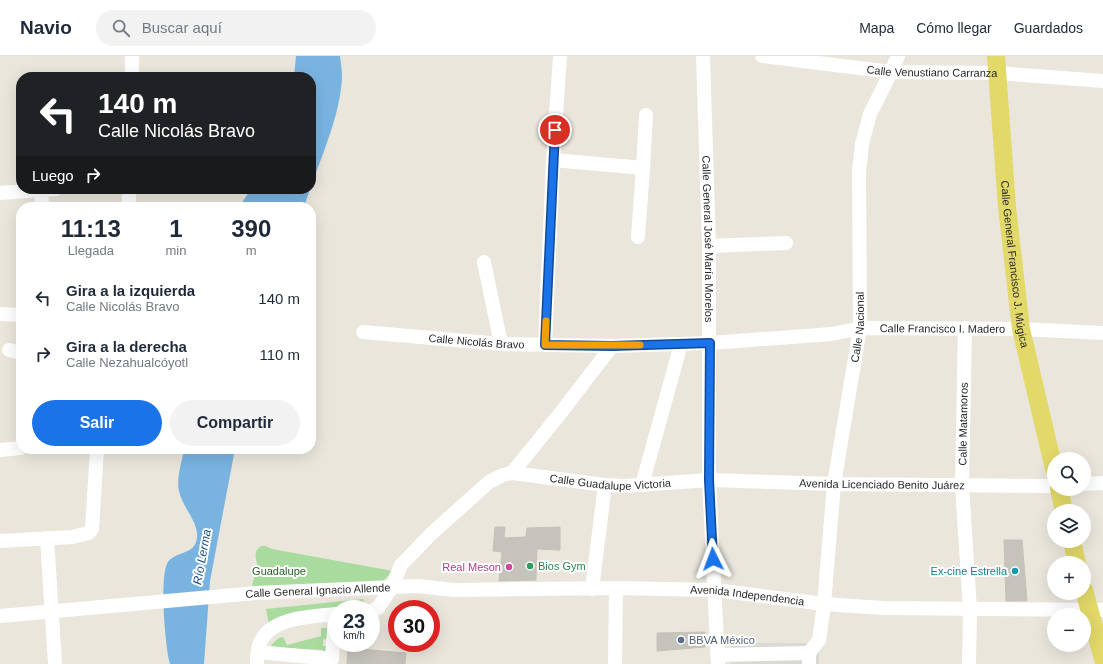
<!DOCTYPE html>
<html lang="es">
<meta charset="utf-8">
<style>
body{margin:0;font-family:Arial,sans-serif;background:#f2f2f3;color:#1f2937;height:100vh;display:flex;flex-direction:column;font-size:15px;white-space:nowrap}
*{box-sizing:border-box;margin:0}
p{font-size:13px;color:#747a83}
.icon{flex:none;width:22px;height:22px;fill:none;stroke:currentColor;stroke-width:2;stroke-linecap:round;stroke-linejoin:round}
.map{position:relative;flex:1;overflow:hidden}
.details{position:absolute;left:16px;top:146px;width:300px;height:252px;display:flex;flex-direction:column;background:#fff;border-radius:16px;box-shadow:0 4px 16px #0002}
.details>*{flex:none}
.hud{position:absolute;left:16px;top:16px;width:300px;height:122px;border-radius:16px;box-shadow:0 4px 16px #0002;background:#202124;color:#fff;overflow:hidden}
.buttons{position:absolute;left:1047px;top:396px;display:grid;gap:8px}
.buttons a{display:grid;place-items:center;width:44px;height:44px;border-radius:50%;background:#fff;box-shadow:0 4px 16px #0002;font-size:20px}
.speed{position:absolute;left:328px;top:544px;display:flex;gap:8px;font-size:20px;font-weight:700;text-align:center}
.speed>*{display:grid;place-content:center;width:52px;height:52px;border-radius:50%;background:#fff;box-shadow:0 4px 16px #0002;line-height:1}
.speed small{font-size:10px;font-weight:400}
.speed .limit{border:6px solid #d22;background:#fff;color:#111}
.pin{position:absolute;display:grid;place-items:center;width:34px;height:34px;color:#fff;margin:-17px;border:2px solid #fff;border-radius:50%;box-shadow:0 1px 4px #0007}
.me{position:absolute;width:44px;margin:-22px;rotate:357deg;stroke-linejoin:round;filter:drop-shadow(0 0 3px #0008)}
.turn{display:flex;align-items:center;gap:14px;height:84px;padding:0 16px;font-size:18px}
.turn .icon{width:52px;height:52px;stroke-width:2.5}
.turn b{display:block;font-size:28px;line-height:34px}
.then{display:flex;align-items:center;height:38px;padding:0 16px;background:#0003;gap:8px;font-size:15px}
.eta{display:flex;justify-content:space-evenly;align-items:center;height:68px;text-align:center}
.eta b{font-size:24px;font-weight:700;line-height:28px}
.action{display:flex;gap:8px;margin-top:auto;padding:8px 16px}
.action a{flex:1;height:46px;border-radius:24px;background:#1a73e8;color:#fff;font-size:16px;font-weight:700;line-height:46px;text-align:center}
.action a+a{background:#f2f2f3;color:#1f2937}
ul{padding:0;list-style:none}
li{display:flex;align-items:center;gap:12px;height:56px;padding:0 16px}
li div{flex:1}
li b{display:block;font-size:15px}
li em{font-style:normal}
header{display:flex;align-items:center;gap:24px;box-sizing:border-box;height:56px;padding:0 20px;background:#fff;border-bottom:1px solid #e0e1e3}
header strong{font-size:19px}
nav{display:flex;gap:22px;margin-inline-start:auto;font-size:14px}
.search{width:280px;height:36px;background:#f2f2f3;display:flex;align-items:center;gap:10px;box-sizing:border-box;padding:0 14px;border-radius:22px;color:#747a83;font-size:15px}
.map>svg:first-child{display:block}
.green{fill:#a9db9e}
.plaza{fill:#dad9d2}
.water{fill:#79b4e1}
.building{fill:#c5c3bc;stroke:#c5c2b6}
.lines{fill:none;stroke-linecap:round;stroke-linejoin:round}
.minor{stroke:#fff;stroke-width:14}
.major{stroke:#e2d969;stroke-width:18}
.route-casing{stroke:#114b97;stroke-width:10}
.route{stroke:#1a73e8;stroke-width:7}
.slow{stroke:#f59e0b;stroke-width:7}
.leisure-dot{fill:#2e9e5b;stroke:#fff;stroke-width:1.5}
.hotel-dot{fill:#d1479c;stroke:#fff;stroke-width:1.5}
.culture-dot{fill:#0f9aa8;stroke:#fff;stroke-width:1.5}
.service-dot{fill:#5c6f8a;stroke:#fff;stroke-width:1.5}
.labels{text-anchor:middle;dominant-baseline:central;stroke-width:4;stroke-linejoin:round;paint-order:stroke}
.street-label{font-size:11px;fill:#292929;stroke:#fff}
.leisure-label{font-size:11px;fill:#27864d;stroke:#fff;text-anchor:start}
.hotel-label{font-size:11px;fill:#b23c85;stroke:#fff;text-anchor:end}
.park-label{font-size:11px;fill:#235e21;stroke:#fff}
.culture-label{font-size:11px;fill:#0d838f;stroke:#fff;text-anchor:end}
.service-label{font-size:11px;fill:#4e5e75;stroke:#fff;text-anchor:start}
.water-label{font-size:12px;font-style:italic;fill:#1b528b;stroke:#fff}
</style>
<header>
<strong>Navio</strong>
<div class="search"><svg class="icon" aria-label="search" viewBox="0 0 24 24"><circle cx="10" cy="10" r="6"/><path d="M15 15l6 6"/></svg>Buscar aquí</div>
<nav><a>Mapa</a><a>Cómo llegar</a><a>Guardados</a></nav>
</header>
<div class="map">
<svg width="1103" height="608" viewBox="0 0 1103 608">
<rect width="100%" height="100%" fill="#eae6dc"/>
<path class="green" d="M 262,490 L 266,490 L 272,493 L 393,515 L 382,526 L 258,537 L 252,529 L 258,510 C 255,502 253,494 262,490 Z
M 363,543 L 366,553 L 337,553 L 269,569 L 266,553 Z
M 321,572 L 332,572 L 331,584 L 323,583 L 323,590 L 329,590 L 322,600 L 323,594 L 270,591 C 274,586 277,582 283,581 L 287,589 L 321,580 Z"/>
<path class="plaza" d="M 731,587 L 811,587 L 819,593 L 819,608 L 731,608 Z"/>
<path class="water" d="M 296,0 L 340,0 C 341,7 342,15 342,22 C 340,59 323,96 311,131 L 311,21 L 294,21 Z
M 251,133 L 310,133 L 304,151 L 239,151 Z
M 184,393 L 235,393 L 210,525 L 204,608 L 170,608 C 165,592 159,518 168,506 C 176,495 195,499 197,482 C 199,466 182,451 179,435 C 176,422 182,406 184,393 Z"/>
<path class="building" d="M 495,471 L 505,471 L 504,482 L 526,481 L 527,472 L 560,471 L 560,494 L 537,493 L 536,524 L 499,525 L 502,496 L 493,495 Z
M 1004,484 L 1022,484 L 1027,545 L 1006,545 Z
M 705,576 L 705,591 L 657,595 L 657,577 Z
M 348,592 L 406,597 L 405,608 L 347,608 Z"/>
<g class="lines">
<g class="minor">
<path d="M 132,0 L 132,21"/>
<path id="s1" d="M 703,0 L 709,190 L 709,424 L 718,608"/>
<path id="s2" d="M 762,0 L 891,16 L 997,17 L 1103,25"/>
<path d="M 553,104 L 643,112 L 638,181"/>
<path d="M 643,112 L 646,59"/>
<path d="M 41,134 L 42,151"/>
<path d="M 0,137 L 56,133"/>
<path d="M 129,151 L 129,133"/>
<path d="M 709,190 L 786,187"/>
<path d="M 484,206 L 501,288"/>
<path d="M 0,258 L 21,259"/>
<path d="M 965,272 L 962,429 L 970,554 L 969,608"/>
<path id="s3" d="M 363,276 L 501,288 L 612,290 L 710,287 L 832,278 L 860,272 L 1021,273 L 1103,277"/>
<path d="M 545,289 L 553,104 L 560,0"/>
<path d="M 9,294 L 21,297"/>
<path d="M 0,394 L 21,392"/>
<path id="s4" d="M 512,417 L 605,429 L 624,430 L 709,424 L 834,428 L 1054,430"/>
<path d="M 1084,428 L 1103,427"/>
<path d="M 642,429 L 681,288"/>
<path d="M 47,482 L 55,608"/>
<path d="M 0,485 L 72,481 L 88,477 L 92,473 L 97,393"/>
<path d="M 592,533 L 605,429"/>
<path d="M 371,555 L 378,552 L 392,531 L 401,509 L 431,478 L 489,426 L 503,419 L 512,417 L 559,359 L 612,290"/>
<path id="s5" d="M 0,560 L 256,537 L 418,530 L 454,534 L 616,532 L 715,534 L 824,548 L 883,552 L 1103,554"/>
<path d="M 258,596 L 332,603 L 335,558"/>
<path d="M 717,599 L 809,597"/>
<path d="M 257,608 C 257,601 257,593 260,587 C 270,561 314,560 337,558"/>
<path d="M 615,608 L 616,532"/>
<path id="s6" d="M 809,608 L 809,597 L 819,584 L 824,548 L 834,428 L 860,272 L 859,116 L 862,88 L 870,58 L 891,16 L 898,0"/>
</g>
<g class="major">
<path id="s7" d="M 996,0 L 1007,151 L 1021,273 L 1054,413"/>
<path d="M 1059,433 L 1064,455"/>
<path d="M 1072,485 L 1077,507"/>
<path d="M 1084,534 L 1103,603"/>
</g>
</g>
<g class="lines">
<g class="route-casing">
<path id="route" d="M 555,74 L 545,289 L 612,290 L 710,287 L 709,424 L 713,503"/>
</g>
<use href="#route" class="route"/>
<path class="slow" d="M 546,265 L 545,289 L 640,289"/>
</g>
<circle class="leisure-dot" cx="530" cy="510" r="4"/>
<circle class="hotel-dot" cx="509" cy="511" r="4"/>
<circle class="culture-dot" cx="1015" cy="515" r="4"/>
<circle class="service-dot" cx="681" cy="584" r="4"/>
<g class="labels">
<g class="street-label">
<text stroke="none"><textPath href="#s2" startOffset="171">Calle Venustiano Carranza</textPath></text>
<text stroke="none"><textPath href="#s1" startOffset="183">Calle General José María Morelos</textPath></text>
<text stroke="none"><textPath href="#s7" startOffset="209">Calle General Francisco J. Múgica</textPath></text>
<text stroke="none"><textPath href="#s6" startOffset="343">Calle Nacional</textPath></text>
<text stroke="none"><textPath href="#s3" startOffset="581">Calle Francisco I. Madero</textPath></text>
<text stroke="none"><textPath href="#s3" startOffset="114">Calle Nicolás Bravo</textPath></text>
<text transform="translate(963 368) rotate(-89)">Calle Matamoros</text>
<text stroke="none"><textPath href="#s4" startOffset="99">Calle Guadalupe Victoria</textPath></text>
<text stroke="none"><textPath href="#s4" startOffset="371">Avenida Licenciado Benito Juárez</textPath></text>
<text stroke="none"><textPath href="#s5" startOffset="319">Calle General Ignacio Allende</textPath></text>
<text stroke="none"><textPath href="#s5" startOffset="749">Avenida Independencia</textPath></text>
</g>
<g class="leisure-label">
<text x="538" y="510">Bios Gym</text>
</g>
<g class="hotel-label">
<text x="501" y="511">Real Meson</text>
</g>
<g class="park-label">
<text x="279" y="515">Guadalupe</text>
</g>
<g class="culture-label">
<text x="1007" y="515">Ex-cine Estrella</text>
</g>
<g class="service-label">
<text x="689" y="584">BBVA México</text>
</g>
<g class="water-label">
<text transform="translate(202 501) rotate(-80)">Río Lerma</text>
</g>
</g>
</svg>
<div class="buttons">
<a><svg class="icon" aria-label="search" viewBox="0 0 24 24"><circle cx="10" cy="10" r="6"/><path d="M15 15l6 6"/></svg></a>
<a><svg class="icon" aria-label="layers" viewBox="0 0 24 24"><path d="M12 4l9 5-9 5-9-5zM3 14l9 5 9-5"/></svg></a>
<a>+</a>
<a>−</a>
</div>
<div class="speed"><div>23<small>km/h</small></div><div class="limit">30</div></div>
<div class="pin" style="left:555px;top:74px;background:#d93025"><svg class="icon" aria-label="arrive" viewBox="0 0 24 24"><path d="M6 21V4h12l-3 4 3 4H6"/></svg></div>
<svg class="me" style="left:713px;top:503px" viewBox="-20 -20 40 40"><path d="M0-17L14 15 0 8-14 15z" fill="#1a73e8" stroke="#fff" stroke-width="4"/></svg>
<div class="hud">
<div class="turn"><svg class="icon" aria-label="left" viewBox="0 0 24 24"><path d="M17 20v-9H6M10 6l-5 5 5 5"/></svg><div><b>140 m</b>Calle Nicolás Bravo</div></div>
<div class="then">Luego<svg class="icon" aria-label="right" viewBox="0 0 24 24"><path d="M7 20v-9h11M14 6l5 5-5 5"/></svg></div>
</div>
<section class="details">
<div class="eta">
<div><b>11:13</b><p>Llegada</p></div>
<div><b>1</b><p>min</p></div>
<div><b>390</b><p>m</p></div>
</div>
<ul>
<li><svg class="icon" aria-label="left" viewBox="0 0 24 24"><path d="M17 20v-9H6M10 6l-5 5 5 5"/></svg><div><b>Gira a la izquierda</b><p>Calle Nicolás Bravo</p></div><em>140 m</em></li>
<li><svg class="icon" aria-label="right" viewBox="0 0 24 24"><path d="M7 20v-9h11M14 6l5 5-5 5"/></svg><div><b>Gira a la derecha</b><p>Calle Nezahualcóyotl</p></div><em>110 m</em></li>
</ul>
<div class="action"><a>Salir</a><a>Compartir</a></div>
</section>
</div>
